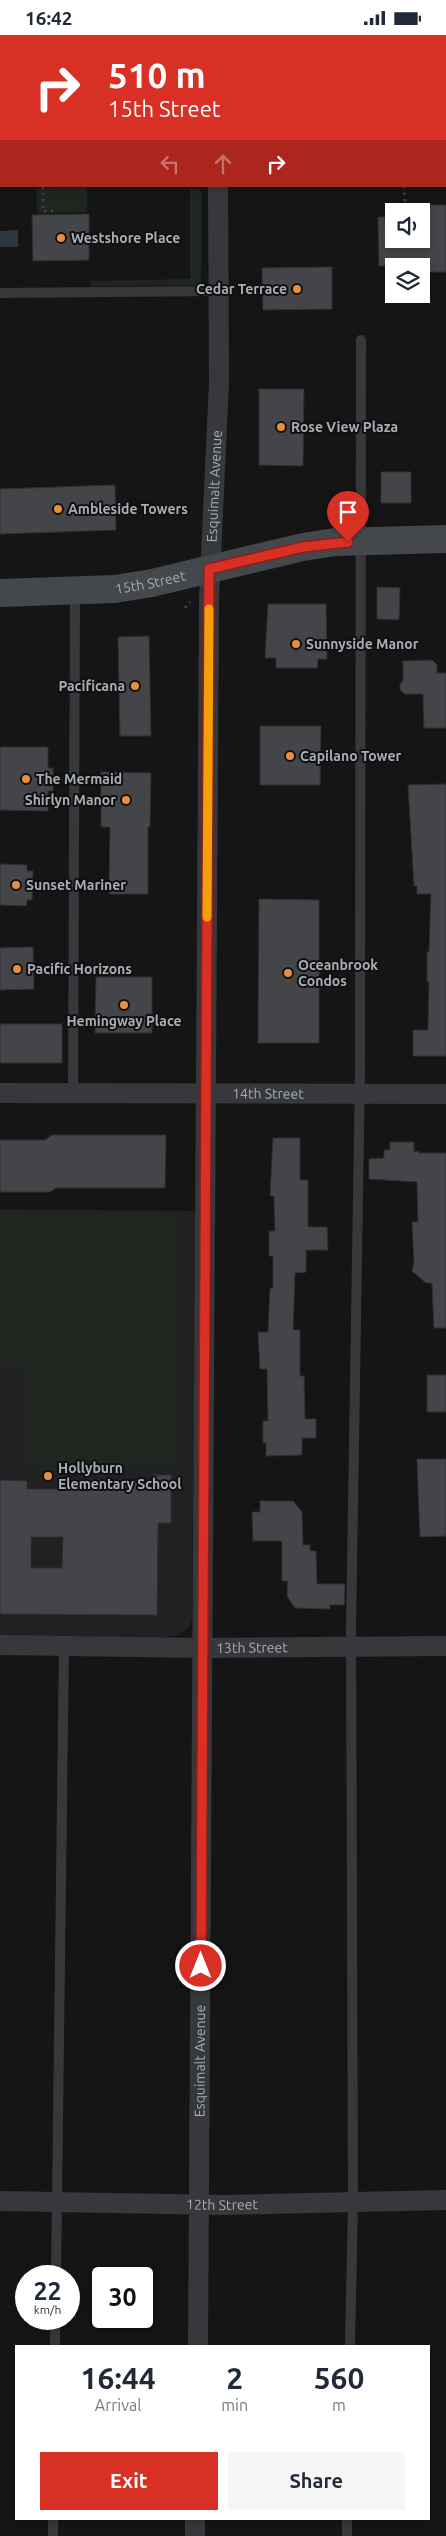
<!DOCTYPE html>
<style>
body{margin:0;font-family:Ubuntu,sans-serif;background:#f6f6f7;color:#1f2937;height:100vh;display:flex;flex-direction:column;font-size:19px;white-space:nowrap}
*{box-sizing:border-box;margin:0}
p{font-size:16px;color:#747a83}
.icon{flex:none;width:28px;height:28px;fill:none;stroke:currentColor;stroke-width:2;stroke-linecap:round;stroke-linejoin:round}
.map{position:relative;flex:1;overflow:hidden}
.side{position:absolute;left:15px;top:2310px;width:415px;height:175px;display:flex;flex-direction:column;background:#fff;border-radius:0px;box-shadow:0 2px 8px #0003}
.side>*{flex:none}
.guide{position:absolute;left:0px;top:0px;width:446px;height:152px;box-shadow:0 2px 8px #0003;background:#d93025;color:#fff;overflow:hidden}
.buttons{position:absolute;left:385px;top:168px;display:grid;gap:10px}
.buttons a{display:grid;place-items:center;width:45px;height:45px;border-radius:0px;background:#fff;box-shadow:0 2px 8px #0003;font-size:25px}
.speed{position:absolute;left:15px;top:2230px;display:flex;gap:10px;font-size:25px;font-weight:700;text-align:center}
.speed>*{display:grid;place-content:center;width:65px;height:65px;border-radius:50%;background:#fff;box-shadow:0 2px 8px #0003;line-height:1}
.speed small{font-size:12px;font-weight:400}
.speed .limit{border:2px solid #111;border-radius:8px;background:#fff;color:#111}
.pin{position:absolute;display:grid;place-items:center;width:42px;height:42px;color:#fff;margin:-51px -21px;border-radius:50% 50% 50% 0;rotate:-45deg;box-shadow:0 0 5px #0007}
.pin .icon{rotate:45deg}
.me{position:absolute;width:55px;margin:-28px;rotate:0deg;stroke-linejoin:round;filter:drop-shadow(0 0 4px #0008)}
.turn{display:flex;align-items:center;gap:18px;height:105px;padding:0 25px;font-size:22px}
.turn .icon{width:65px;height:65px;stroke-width:2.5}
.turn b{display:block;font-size:35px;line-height:42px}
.lanes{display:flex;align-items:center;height:48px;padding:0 25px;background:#0003;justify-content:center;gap:25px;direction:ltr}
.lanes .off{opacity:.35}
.eta{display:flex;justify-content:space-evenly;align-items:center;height:85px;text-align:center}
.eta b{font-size:30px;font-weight:600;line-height:35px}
.primary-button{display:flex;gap:10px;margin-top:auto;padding:10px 25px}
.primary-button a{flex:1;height:58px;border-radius:0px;background:#d93025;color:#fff;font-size:20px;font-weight:600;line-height:58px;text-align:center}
.primary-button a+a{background:#f6f6f7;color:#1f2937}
.status{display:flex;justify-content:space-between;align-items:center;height:35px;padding:0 25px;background:#fff;direction:ltr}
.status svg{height:14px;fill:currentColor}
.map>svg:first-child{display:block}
.built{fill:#212123}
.green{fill:#1f261f}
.water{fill:#2e383c}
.building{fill:#444549;stroke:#2f3032;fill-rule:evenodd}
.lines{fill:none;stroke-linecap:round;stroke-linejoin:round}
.path{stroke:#3c3f42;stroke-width:3;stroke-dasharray:2.5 4;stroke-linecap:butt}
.service{stroke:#36383b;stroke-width:10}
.minor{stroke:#36383b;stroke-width:20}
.secondary{stroke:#44474b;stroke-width:28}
.route-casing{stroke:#8d1f18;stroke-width:12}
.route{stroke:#d93025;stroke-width:9}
.slow{stroke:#f59e0b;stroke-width:9}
.poi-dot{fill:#e6903d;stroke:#101011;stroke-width:2}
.labels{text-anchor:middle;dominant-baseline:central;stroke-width:4;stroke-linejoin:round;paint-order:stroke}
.poi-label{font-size:14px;font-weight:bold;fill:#a8aeb6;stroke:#101011;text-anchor:start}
.street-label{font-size:14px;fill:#a8aeb6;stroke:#101011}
</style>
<div class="status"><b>16:42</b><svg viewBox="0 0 49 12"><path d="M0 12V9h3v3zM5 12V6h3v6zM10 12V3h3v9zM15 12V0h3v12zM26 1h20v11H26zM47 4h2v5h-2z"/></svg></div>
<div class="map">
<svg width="446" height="2501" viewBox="0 0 446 2501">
<rect width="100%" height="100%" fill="#151516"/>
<path class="built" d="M 0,1174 L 196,1176 L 192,1583 L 190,1591 L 177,1600 L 165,1602 L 0,1601 Z"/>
<path class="green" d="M 87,152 L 87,177 L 37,178 L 36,153 Z
M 190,153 L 200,155 L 202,158 L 201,250 L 91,251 L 90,246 L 190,244 Z
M 0,1177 L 179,1179 L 179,1432 L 25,1431 L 26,1331 L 0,1331 Z"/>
<path class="water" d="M 18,195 L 18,212 L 0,212 L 0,196 Z"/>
<path class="building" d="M 421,170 L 446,170 L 446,237 L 421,237 L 421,231 L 379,231 L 378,182 L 394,182 L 394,204 L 421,204 Z
M 89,179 L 89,225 L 33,226 L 32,180 Z
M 332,232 L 332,274 L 263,275 L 262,233 Z
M 259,354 L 304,354 L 303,431 L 259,430 Z
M 381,437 L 411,437 L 411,468 L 381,468 Z
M 115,450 L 116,495 L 0,499 L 0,454 Z
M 377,552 L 400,553 L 399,585 L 377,584 Z
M 268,569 L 326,569 L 327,624 L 318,624 L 317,633 L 276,633 L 276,623 L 265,623 Z
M 149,601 L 151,701 L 120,701 L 118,602 Z
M 432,625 L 437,630 L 437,638 L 446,638 L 446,693 L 424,693 L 423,659 L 405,659 L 400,655 L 400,649 L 403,646 L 403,626 Z
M 260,691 L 321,691 L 320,750 L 260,750 Z
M 0,712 L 48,712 L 48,733 L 53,733 L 53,756 L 48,756 L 48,776 L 0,775 Z
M 101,737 L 151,738 L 150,792 L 148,792 L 148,859 L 109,859 L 110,792 L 101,792 Z
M 446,749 L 446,1021 L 413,1021 L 413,995 L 428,995 L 429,947 L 427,947 L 427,917 L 429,917 L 431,859 L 417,859 L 417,851 L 414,851 L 408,750 Z
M 0,829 L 27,830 L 27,836 L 33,836 L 32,865 L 27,865 L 26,871 L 0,870 Z
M 259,864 L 319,865 L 319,1008 L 258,1008 Z
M 33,912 L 34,954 L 0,955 L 0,913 Z
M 96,942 L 152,942 L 152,998 L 95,998 Z
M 0,989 L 62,989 L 62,1028 L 0,1028 Z
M 52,1100 L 166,1100 L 165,1153 L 56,1153 L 50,1157 L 0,1157 L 0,1105 L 45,1105 Z
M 273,1103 L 300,1103 L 300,1145 L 308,1145 L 308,1192 L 327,1192 L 328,1215 L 306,1215 L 306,1237 L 295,1238 L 293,1295 L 300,1295 L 300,1341 L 304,1341 L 305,1384 L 316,1384 L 316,1403 L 302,1403 L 302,1420 L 266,1421 L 266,1408 L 263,1408 L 263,1386 L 268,1386 L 267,1334 L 260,1334 L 258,1297 L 268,1297 L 270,1253 L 273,1253 L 273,1221 L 269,1221 L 269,1196 L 275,1196 L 274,1161 L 270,1161 Z
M 390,1107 L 414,1107 L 414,1117 L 419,1116 L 419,1118 L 446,1118 L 446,1293 L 434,1293 L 432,1248 L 426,1248 L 412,1236 L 414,1227 L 412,1187 L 418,1187 L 417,1147 L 369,1144 L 369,1124 L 384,1123 L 384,1115 L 390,1115 Z
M 427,1340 L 446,1340 L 446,1377 L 427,1377 Z
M 417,1424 L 446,1424 L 446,1501 L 420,1502 Z
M 153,1440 L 171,1440 L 171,1488 L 158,1488 L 157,1580 L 0,1579 L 0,1445 L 27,1446 L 27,1454 L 69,1454 L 69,1445 L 153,1445 ZM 31,1502 L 63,1502 L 62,1533 L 31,1533 Z
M 260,1466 L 293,1466 L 302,1477 L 303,1510 L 310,1510 L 310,1516 L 316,1516 L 317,1549 L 345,1549 L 344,1570 L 330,1570 L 330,1574 L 295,1573 L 287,1561 L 288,1546 L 282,1546 L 282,1506 L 253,1506 L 252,1477 L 260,1477 Z"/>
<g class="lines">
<path class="path" d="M 43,151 L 43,176 L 53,176 L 53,180
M 404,151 L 405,170
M 185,573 L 190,567"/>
<path class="service" d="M 81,0 L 81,1
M 0,258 L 218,256
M 73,1058 L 75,557
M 56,2241 L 64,1610
M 55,2311 L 55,2284
M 350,2311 L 353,2168 L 351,1593 L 360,1038 L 361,305
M 53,2501 L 53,2484
M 347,2501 L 347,2484"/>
<g class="minor">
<path d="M 218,0 L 218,1"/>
<path d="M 445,124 L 446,124"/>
<path d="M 0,135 L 1,135"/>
<path id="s1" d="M 0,1058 L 446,1059"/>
<path id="s2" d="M 0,1610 L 203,1613 L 446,1611"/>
<path id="s3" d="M 0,2166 L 223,2170 L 446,2165"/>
<path id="s4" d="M 198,2311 L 209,564 L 219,347 L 218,151"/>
<path d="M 195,2501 L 195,2484"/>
</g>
<path class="secondary" id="s5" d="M 0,558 L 115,554 L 152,548 L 303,512 L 335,507 L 446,504"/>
</g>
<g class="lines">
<g class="route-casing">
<path id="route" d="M 201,1931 L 209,534 L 303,512 L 348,507"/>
</g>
<use href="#route" class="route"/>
<path class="slow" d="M 207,882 L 209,574"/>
</g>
<g class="poi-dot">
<circle cx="61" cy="203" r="5"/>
<circle cx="297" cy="254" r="5"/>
<circle cx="281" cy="392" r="5"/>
<circle cx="58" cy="474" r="5"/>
<circle cx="296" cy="609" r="5"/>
<circle cx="135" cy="651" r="5"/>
<circle cx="290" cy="721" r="5"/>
<circle cx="26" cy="744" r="5"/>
<circle cx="126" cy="765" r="5"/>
<circle cx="16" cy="850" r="5"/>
<circle cx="17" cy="934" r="5"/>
<circle cx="288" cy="938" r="5"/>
<circle cx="124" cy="970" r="5"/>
<circle cx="48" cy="1441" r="5"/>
</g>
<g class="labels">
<g class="poi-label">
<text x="71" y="203">Westshore Place</text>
<text x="287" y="254" text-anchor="end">Cedar Terrace</text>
<text x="291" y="392">Rose View Plaza</text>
<text x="68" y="474">Ambleside Towers</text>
<text x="306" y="609">Sunnyside Manor</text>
<text x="125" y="651" text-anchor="end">Pacificana</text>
<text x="300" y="721">Capilano Tower</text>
<text x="36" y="744">The Mermaid</text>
<text x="116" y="765" text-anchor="end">Shirlyn Manor</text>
<text x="26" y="850">Sunset Mariner</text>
<text x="298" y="930">Oceanbrook<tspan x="298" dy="16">Condos</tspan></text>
<text x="27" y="934">Pacific Horizons</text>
<text x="124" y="986" text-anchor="middle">Hemingway Place</text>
<text x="58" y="1433">Hollyburn<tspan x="58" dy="16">Elementary School</tspan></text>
</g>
<g class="street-label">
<text stroke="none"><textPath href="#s4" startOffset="1860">Esquimalt Avenue</textPath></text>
<text stroke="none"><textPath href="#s5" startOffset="151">15th Street</textPath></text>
<text stroke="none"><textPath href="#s1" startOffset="268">14th Street</textPath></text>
<text stroke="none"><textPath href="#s2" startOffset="252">13th Street</textPath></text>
<text stroke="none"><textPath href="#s4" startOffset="285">Esquimalt Avenue</textPath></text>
<text stroke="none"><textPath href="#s3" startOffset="222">12th Street</textPath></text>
</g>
</g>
</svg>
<div class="buttons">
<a><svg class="icon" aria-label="sound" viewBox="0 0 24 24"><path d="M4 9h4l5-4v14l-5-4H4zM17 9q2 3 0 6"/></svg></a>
<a><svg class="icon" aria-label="layers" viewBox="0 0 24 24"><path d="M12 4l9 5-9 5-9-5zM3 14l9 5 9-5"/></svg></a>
</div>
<div class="speed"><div>22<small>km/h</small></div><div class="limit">30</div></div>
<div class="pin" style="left:348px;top:507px;background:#d93025"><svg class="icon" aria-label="arrive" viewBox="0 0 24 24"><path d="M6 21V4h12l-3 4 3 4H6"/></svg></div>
<svg class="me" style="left:201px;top:1931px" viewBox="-20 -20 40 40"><circle r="17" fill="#d93025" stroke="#fff" stroke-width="3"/><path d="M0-11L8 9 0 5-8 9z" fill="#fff"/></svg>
<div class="guide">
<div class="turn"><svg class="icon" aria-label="right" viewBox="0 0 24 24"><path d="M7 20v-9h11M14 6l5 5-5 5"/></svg><div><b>510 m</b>15th Street</div></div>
<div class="lanes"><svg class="icon off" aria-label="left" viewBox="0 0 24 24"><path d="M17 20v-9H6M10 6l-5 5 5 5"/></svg><svg class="icon off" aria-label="ahead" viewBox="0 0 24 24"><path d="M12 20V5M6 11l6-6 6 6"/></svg><svg class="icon" aria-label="right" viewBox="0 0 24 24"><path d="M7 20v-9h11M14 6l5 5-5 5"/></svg></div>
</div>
<section class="side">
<div class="eta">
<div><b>16:44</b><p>Arrival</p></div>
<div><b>2</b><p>min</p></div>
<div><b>560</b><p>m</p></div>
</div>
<div class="primary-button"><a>Exit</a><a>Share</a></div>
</section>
</div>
